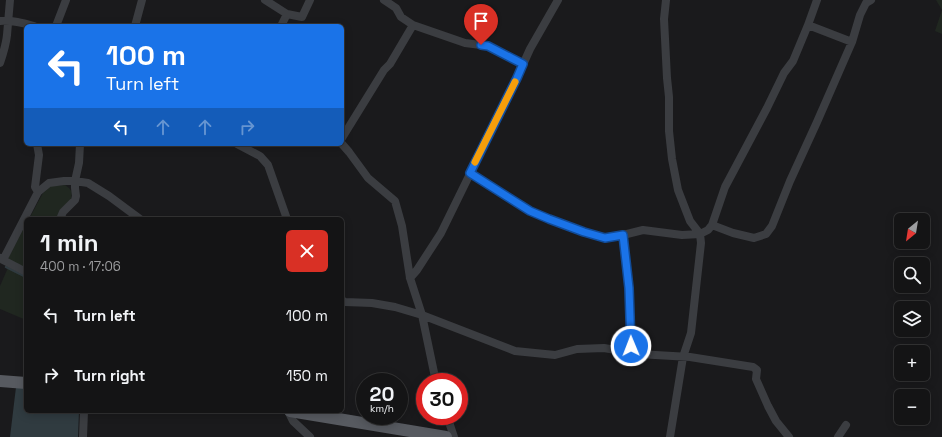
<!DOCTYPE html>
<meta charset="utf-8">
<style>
body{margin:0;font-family:"Space Grotesk",sans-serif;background:#1d1d1e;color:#f1f3f6;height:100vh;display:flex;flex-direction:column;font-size:15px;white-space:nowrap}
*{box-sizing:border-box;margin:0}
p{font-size:13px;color:#9d9ea0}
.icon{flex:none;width:22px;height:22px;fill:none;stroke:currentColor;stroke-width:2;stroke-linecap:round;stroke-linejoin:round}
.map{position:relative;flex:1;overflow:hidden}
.side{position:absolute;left:24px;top:217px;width:320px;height:196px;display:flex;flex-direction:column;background:#141415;border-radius:6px;box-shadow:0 2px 10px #0003,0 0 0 1px #333334}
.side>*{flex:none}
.hud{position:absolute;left:24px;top:24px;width:320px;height:122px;border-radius:6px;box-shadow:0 2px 10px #0003,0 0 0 1px #333334;background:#1a73e8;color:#fff;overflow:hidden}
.needle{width:26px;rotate:210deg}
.buttons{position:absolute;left:894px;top:213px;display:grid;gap:8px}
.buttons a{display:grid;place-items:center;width:36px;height:36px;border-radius:6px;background:#141415;box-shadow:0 2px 10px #0003,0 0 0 1px #333334;font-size:20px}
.speed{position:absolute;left:356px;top:373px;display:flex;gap:8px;font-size:20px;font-weight:700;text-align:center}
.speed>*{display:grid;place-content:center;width:52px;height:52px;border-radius:50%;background:#141415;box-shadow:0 2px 10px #0003,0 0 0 1px #333334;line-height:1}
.speed small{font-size:10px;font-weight:400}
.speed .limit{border:6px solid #d22;background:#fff;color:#111}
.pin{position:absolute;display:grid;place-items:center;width:34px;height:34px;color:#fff;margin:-41px -17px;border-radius:50% 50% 50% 0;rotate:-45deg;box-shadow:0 0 4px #0007}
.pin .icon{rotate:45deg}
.me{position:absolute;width:44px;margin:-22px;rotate:359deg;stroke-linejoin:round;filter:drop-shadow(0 0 3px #0008)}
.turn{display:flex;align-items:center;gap:14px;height:84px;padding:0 16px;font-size:18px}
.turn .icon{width:52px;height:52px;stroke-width:2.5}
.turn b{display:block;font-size:28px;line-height:34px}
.lanes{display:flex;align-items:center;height:38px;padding:0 16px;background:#0003;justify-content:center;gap:20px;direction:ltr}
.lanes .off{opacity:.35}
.round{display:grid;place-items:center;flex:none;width:42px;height:42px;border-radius:6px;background:#1d1d1e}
.overview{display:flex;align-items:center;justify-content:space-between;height:68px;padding:0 16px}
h1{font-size:24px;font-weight:800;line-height:30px}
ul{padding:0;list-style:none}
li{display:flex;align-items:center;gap:12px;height:60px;padding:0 16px}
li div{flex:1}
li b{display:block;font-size:15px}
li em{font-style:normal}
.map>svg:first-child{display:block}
.green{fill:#202720}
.water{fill:#303b40}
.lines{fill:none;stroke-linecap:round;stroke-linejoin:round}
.stream{stroke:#303b40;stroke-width:2.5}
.minor{stroke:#3b3d41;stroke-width:8}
.primary{stroke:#575a60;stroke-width:12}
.route-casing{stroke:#114b97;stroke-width:10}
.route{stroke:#1a73e8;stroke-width:7}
.slow{stroke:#f59e0b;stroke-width:7}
</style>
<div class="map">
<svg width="942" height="437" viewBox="0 0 942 437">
<rect width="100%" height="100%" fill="#1a1a1c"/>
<path class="green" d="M 936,0 L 942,0 L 942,34 L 935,31 L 942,10 Z
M 65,185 L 69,188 L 72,192 L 71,199 L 60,210 L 56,219 L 29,219 L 43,193 L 51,186 Z
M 26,224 L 26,320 L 0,309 L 0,286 L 7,270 L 9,256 Z"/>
<path class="water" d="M 16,387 L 26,388 L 26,411 L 79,411 L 78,437 L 10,437 Z"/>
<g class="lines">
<path class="stream" d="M 6,267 L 26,277"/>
<path class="minor" d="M 265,0 L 287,14
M 384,0 L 396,8 L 401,17 L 413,25 L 465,43 L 481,45 L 488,46 L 523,64
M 666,0 L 664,19 L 667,78 L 669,97 L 669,131 L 672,159 L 678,190 L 690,221 L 700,234 L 701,243 L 691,333 L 683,357 L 670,437
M 0,21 C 12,20 23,23 34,26
M 808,25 L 852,42
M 56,26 L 66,0
M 135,26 L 142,0
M 281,26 L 287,14 L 302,17 L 310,0
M 0,63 C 3,54 6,45 7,35 C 8,23 9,12 10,0
M 342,138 L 384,70 L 390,64 L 413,25
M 237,144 L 260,156 L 268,165 L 287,219
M 342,144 L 349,152 L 368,178 L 395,201 L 402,226 L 410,278 L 422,315 L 436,382
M 470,173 L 530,211 L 549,219 L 584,232 L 605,238 L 623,235 L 643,230 L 682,235 L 700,234 L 708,230 L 712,225 L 725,187 L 767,108 L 784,73 L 793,61 L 808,25 L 817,0
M 38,192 L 49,183 L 64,181 L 75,181 L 88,183 L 109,196 L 140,219
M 60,219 L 63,212 L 75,200 L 76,196 L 75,188 L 75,181 L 79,163 L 80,144
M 712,225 L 733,233 L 754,238 L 766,234 L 772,226 L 790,181 L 817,122 L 852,42 L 860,15 L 866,3 L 871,0
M 623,235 L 629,288 L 631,346 L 630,353
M 0,258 L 3,260 L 26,272
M 3,260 L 38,192 L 35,187 L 39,155 L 37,144
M 410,278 L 417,270 L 441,233 L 517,78 L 530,49 L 558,0
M 342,300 L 345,302 L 372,303 L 395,307 L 422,315 L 515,351 L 555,355 L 577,349 L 604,348 L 638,354 L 690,357 L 753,367 L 757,370 L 756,379 L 768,406 L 776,421 L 789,437
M 288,411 L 293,421 L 310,437
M 447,416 L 454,437
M 83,437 L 84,411
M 838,437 L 846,425"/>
<path class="primary" d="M 0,381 L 26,383
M 290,411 L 446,437"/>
</g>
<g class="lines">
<g class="route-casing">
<path id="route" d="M 481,45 L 488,46 L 523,64 L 517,78 L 470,173 L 530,211 L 549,219 L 584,232 L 605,238 L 623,235 L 629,288 L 631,346"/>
</g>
<use href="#route" class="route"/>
<path class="slow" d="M 475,162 L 515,82"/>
</g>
</svg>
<div class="buttons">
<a><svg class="needle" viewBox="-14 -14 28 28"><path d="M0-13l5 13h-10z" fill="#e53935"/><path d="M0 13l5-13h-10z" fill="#9d9ea0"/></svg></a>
<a><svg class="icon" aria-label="search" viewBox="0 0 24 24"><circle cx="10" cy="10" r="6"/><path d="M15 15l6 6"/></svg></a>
<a><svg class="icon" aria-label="layers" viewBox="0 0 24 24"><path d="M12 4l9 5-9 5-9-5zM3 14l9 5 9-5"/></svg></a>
<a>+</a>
<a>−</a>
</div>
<div class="speed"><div>20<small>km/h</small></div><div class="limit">30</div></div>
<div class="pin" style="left:481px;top:45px;background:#d93025"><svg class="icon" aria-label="arrive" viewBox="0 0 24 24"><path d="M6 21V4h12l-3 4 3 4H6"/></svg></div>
<svg class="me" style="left:631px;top:346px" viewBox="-20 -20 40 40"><circle r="17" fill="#1a73e8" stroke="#fff" stroke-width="3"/><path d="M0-11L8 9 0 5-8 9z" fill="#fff"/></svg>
<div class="hud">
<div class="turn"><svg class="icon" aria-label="left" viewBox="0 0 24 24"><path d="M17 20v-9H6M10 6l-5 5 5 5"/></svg><div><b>100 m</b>Turn left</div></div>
<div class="lanes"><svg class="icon" aria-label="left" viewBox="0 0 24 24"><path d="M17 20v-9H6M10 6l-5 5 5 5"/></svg><svg class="icon off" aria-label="ahead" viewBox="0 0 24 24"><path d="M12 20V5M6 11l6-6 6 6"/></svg><svg class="icon off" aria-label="ahead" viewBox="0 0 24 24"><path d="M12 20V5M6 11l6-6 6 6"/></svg><svg class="icon off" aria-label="right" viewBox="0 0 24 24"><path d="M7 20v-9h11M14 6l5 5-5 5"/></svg></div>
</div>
<section class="side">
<div class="overview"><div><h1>1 min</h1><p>400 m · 17:06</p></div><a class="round" style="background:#d93025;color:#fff"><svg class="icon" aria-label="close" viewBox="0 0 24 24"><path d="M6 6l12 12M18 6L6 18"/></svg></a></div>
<ul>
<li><svg class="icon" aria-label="left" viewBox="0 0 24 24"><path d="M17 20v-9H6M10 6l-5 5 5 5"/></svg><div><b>Turn left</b></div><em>100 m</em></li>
<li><svg class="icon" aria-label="right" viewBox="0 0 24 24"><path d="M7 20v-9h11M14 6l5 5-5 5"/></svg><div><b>Turn right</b></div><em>150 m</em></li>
</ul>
</section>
</div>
